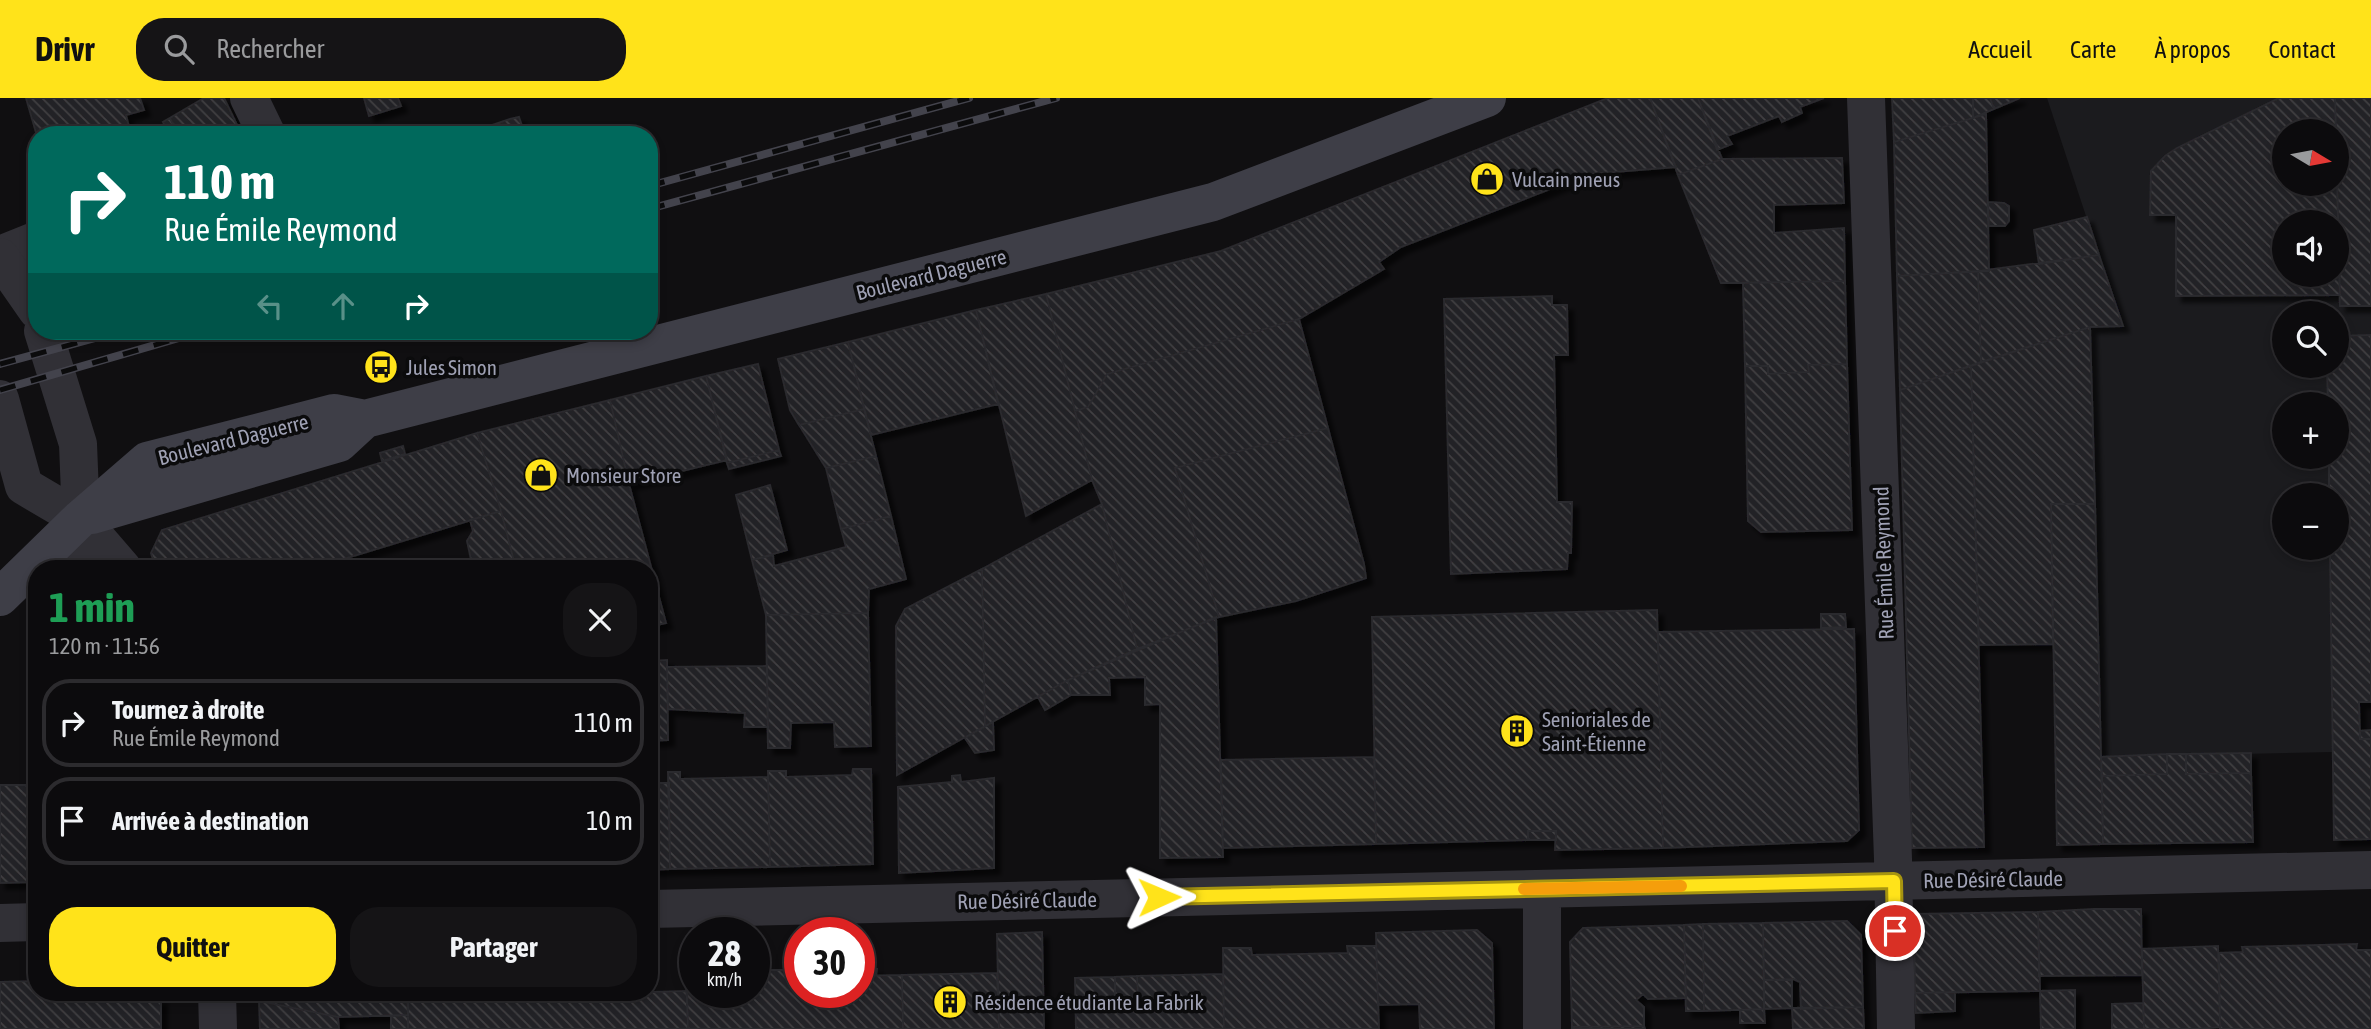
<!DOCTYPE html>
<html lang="fr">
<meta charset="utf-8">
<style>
body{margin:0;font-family:"Asap Condensed",sans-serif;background:#151416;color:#f1f3f6;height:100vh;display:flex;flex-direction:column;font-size:26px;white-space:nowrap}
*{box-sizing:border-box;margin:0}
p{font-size:23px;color:#9a9b9d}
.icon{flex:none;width:38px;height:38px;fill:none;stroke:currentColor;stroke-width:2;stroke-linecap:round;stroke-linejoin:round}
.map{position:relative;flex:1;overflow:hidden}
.details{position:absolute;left:28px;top:462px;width:630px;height:441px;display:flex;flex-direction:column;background:#0c0b0d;border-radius:28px;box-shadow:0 4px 10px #0003,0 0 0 2px #2c2b2e}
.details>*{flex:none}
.top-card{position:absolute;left:28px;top:28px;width:630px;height:214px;border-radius:28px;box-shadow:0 4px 10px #0003,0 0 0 2px #2c2b2e;background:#00695c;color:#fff;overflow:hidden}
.needle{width:46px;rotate:100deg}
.tools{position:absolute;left:2272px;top:21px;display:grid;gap:14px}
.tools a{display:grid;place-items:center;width:77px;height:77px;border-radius:50%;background:#0c0b0d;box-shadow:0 4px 10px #0003,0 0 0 2px #2c2b2e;font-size:35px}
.speed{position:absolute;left:679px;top:819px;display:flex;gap:14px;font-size:35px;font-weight:700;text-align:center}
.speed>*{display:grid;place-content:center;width:91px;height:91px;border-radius:50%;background:#0c0b0d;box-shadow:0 4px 10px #0003,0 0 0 2px #2c2b2e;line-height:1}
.speed small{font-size:18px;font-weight:400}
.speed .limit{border:10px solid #d22;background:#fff;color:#111}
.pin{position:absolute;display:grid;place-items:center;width:60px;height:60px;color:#fff;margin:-30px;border:4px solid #fff;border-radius:50%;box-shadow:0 2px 7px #0007}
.me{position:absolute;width:77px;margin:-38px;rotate:89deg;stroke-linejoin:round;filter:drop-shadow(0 0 5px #0008)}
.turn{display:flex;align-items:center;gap:24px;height:147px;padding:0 21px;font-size:32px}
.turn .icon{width:91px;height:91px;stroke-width:2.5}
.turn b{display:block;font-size:49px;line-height:60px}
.lanes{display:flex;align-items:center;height:66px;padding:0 21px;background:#0003;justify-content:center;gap:35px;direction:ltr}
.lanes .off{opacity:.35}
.round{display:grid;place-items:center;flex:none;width:74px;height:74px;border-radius:28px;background:#151416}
.overview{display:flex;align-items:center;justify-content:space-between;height:119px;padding:0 21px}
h1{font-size:42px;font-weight:700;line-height:52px;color:#1e9e55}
.primary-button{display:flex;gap:14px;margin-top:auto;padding:14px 21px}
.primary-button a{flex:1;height:80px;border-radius:28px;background:#ffe31a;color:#111;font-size:28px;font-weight:700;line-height:80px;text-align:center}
.primary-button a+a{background:#151416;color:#f1f3f6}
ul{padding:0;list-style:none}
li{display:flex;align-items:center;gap:21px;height:88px;margin:0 14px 10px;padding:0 7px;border:4px solid #2c2b2e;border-radius:28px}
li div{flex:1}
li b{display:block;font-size:26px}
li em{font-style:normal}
header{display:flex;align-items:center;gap:42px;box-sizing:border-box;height:98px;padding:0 35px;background:#ffe31a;color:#111}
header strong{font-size:33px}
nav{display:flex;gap:38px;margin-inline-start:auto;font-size:24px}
.search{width:490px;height:63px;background:#151416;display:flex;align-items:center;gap:18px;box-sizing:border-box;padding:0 24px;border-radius:28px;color:#9a9b9d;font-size:26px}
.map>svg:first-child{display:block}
.built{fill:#1b1b1e;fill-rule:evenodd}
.building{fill:url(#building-back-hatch);stroke:#2a292d;stroke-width:2;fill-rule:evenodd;filter:url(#shadow)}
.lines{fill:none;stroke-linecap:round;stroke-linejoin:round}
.minor{stroke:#313036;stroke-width:38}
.tertiary{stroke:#313036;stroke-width:38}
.secondary{stroke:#3e3e47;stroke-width:38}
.rail-casing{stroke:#43434c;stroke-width:8}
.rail{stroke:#0b0b0c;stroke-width:5;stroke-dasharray:16;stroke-linecap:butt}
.route-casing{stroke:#a69411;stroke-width:18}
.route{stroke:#ffe31a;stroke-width:12}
.slow{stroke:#f59e0b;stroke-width:12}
.labels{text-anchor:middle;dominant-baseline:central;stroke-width:7;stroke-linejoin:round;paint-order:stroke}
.poi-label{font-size:21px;fill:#9fa1b4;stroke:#0b0b0c;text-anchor:start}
.street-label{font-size:21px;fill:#9fa1b4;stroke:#0b0b0c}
</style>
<header>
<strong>Drivr</strong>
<div class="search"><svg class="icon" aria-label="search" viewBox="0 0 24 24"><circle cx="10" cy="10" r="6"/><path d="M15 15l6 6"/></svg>Rechercher</div>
<nav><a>Accueil</a><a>Carte</a><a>À propos</a><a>Contact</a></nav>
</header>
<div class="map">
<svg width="2371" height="931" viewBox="0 0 2371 931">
<defs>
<pattern id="building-back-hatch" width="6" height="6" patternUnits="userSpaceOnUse" patternTransform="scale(1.75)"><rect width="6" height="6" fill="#232225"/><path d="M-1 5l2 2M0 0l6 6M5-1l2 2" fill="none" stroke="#403f42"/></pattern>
<filter id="shadow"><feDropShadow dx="6" dy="6" stdDeviation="2" flood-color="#0009"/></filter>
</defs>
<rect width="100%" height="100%" fill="#100f11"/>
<path class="built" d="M 2047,0 L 2371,0 L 2371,237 L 2336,238 L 2336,215 L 2284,215 L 2284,268 L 2327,268 L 2328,306 L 2284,306 L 2284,359 L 2329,359 L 2329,397 L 2284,397 L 2284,450 L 2330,450 L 2333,654 L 2101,659 L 2090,229 L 2122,227 ZM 2284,33 L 2336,33 L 2336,86 L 2284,86 ZM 2284,124 L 2336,124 L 2336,177 L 2284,177 Z"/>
<path class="building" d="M 26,0 L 140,0 L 144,12 L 126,17 L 131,37 L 37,38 Z
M 204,0 L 224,0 L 242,37 L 178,37 L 170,20 Z
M 364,0 L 398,0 L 401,8 L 369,18 Z
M 1608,0 L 1650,0 L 1676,69 L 1589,76 L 1401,149 L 1379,164 L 1384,171 L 1299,221 L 1107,276 L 1088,309 L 1075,313 L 1046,196 L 1221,153 Z
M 1650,0 L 1698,0 L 1722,61 L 1678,77 Z
M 1698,0 L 1824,0 L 1800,9 L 1802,15 L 1782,24 L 1779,18 L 1727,38 L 1732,46 L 1717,52 Z
M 1892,0 L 1973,0 L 1973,20 L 1894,44 Z
M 1973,0 L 1990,0 L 1994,11 L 1973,20 Z
M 1990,0 L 2020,0 L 1994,11 Z
M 2279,0 L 2335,0 L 2336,33 L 2284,33 L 2284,86 L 2336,86 L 2336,38 L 2340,197 L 2176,198 L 2176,117 L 2150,117 L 2151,73 L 2165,58 L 2177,50 ZM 2284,124 L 2336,124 L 2336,177 L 2284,177 Z
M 2335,0 L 2371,0 L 2371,208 L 2340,208 Z
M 1986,16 L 1989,173 L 1897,178 L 1894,44 Z
M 519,19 L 525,37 L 463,37 L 510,21 Z
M 170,20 L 178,37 L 169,37 L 163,24 Z
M 1842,60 L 1844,105 L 1774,107 L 1774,135 L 1844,130 L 1845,183 L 1721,185 L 1678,77 L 1722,61 Z
M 1988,104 L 2004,105 L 2009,108 L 2009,123 L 2005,128 L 1989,128 Z
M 2087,119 L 2099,157 L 2039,166 L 2034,132 Z
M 2099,157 L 2123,228 L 2090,229 L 1981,264 L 1978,173 Z
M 1978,173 L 1981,264 L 1900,292 L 1897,178 Z
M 1845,183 L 1847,266 L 1808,267 L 1809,274 L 1768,276 L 1768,268 L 1745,268 L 1743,185 Z
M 1046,196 L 1092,382 L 1026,418 L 976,212 Z
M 1552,198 L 1552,207 L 1567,207 L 1568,257 L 1554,257 L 1557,404 L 1572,404 L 1571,455 L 1568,455 L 1567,471 L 1451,476 L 1444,201 Z
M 976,212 L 998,306 L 871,337 L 848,244 Z
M 1299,221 L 1328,330 L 1175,370 L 1219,519 L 1137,551 L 1102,406 L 1092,382 L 1075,313 L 1088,309 L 1107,276 Z
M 2090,229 L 2095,406 L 2051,406 L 2053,546 L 1979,547 L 1971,268 Z
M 2371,237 L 2371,604 L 2359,604 L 2360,641 L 2371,641 L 2371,741 L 2334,742 L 2330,450 L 2336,450 L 2336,397 L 2329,397 L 2329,359 L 2336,359 L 2336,306 L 2328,306 L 2327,268 L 2336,268 L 2336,238 Z
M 848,244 L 864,311 L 799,327 L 790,312 L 778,261 Z
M 391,263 L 393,271 L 370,276 L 368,268 Z
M 758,266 L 779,352 L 727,365 L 706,278 Z
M 1847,266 L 1852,432 L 1761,434 L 1748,423 L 1745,268 L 1768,268 L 1768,276 L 1809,274 L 1808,267 Z
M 1971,268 L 1984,749 L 1912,750 L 1900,292 Z
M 706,278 L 727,362 L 629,386 L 610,302 Z
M 610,302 L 629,386 L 666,525 L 649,529 L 649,471 L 516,471 L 501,413 L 477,335 Z
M 864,311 L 876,358 L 826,370 L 799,327 Z
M 1328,330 L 1364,466 L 1366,480 L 1296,503 L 1219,519 L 1175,370 Z
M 477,335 L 501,413 L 311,471 L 156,471 L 151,455 L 162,432 Z
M 403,348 L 405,356 L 382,363 L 380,355 Z
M 779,352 L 781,358 L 729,371 L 727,365 Z
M 876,358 L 891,418 L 841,431 L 826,370 Z
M 770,387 L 787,452 L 752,462 L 736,397 Z
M 1102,406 L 1137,551 L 1068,582 L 985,628 L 982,471 Z
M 2051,406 L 2095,406 L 2103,746 L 2057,747 Z
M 501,413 L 516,471 L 473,471 L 467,443 L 473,433 L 470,422 Z
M 891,418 L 906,481 L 869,491 L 868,515 L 766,517 L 752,462 L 773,457 L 774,468 L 846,449 L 841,431 Z
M 982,471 L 985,628 L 897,677 L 896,528 L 905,511 Z
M 1657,512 L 1663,750 L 1555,752 L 1556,733 L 1528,733 L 1528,742 L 1376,746 L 1372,519 Z
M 868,515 L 871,648 L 835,649 L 834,624 L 791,625 L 790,650 L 768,650 L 766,517 Z
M 1821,516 L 1845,516 L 1846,529 L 1821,530 Z
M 1216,519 L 1223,759 L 1160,760 L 1160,606 L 1145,607 L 1145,579 L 1109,580 L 1110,597 L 1071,597 L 1068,582 Z
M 1854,531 L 1859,732 L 1847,743 L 1663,750 L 1658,534 Z
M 667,562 L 668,642 L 649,643 L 649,563 Z
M 767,568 L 768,629 L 744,629 L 745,615 L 668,611 L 667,569 Z
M 1068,582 L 1071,597 L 1045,612 L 1038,599 Z
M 993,624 L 994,652 L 975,655 L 965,640 Z
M 2371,632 L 2371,641 L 2360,641 L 2360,633 Z
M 2251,655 L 2251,675 L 2186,676 L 2186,656 Z
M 2167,656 L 2186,656 L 2186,676 L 2251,675 L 2253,744 L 2103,746 L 2102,678 L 2167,676 Z
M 2167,656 L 2167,676 L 2102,678 L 2101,659 Z
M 1374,659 L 1376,746 L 1223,750 L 1221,662 Z
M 853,671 L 871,671 L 873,766 L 770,769 L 768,673 L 786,673 L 786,679 L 852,677 Z
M 668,674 L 680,674 L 680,681 L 768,679 L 770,769 L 670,771 Z
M 960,677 L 961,684 L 994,680 L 994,770 L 899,775 L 898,689 L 952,684 L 952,678 Z
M 649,685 L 669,685 L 670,771 L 649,772 Z
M 0,687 L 37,687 L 37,784 L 0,785 Z
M 1528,733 L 1556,733 L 1556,742 L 1528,742 Z
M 2094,811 L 2141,811 L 2142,877 L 2039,878 L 2038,814 Z
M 2038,814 L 2040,893 L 1915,895 L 1914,816 Z
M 1847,823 L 1861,837 L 1863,909 L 1801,911 L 1800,884 L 1793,881 L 1764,882 L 1763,825 Z
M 1763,825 L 1764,911 L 1704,913 L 1703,826 Z
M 1703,826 L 1704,913 L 1686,913 L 1684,827 Z
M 1684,827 L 1686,900 L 1648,901 L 1643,896 L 1636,902 L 1644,909 L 1644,928 L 1572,929 L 1570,844 L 1583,830 Z
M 1477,832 L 1492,845 L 1494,931 L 1420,931 L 1419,906 L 1378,907 L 1376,835 Z
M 1042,834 L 1044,931 L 999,931 L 997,836 Z
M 2357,846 L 2356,852 L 2371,852 L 2371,931 L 2220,931 L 2219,855 L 2243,854 L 2242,849 Z
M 1347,848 L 1376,848 L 1379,931 L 1224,931 L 1223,850 L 1251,850 L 1252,857 L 1348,855 Z
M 2218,848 L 2220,929 L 2198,931 L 2144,931 L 2142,851 Z
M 859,871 L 877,871 L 876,878 L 859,878 Z
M 754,872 L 800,872 L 800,894 L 859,894 L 859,878 L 902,877 L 903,931 L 688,931 L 686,880 L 695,880 L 695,894 L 754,894 Z
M 997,875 L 999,931 L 903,931 L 902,877 Z
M 1223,876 L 1224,931 L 1076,931 L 1075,880 L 1115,879 L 1115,900 L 1138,899 L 1137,878 Z
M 1137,878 L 1138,899 L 1115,900 L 1115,879 Z
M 1764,882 L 1792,882 L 1792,910 L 1764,911 Z
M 37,883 L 37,894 L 147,894 L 147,901 L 161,900 L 161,931 L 0,931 L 0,884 Z
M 2075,892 L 2075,931 L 2041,931 L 2040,893 Z
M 687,893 L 688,931 L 408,931 L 408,901 Z
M 259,894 L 407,894 L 408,917 L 338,919 L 259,903 Z
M 1955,894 L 1955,913 L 1916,915 L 1915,895 Z
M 259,903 L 338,919 L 339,931 L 260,931 Z
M 2143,905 L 2144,931 L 2112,931 L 2112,906 Z
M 1863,909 L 1864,931 L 1793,931 L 1792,910 Z
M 1764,911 L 1765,925 L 1740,925 L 1740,912 Z
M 408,917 L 408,931 L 391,931 L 391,918 Z
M 1644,928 L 1645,931 L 1572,931 L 1572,929 Z"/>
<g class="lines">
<path class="minor" d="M 249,0 L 267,37
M 1866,0 L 1893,761 L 1896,931
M 0,157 L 37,142
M 649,811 L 2371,772
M 0,825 L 37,824
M 1542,931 L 1542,791"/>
<path class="tertiary" d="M 0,159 L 37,212
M 43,233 L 78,346 L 83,471
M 0,301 L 24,388 L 80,421 L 123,471
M 217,894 L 218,931"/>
<path class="secondary" d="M 92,417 L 339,345 L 365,321
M 0,499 L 80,421 L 147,363 L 334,315 L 365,321 L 1213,104 L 1487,0"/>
<g class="rail-casing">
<path id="rail" d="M 649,88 L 969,0
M 649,111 L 1056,0
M 0,266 L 121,233
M 0,292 L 203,233"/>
</g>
<use href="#rail" class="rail"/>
</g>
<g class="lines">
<g class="route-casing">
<path id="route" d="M 1159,799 L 1894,783 L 1895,833"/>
</g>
<use href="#route" class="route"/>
<path class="slow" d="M 1524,791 L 1681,788"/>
</g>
<defs>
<g id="shop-disc" transform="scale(1.75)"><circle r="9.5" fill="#ffe31a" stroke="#0b0b0c"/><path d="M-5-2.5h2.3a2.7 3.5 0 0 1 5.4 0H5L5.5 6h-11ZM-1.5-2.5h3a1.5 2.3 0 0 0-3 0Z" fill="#111"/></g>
<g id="bus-disc" transform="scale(1.75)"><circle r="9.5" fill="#ffe31a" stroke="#0b0b0c"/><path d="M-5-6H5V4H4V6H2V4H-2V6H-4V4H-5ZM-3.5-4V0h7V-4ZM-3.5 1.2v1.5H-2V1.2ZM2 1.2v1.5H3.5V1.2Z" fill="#111"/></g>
<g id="building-disc" transform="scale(1.75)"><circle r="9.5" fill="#ffe31a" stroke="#0b0b0c"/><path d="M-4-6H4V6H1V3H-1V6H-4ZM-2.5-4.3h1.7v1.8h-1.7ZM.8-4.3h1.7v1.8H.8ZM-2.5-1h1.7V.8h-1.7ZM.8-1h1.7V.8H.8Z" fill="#111"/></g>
</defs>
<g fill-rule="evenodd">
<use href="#shop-disc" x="1487" y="81"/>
<use href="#bus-disc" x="381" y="269"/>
<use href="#shop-disc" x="541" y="377"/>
<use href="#building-disc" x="1517" y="633"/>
<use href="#building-disc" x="950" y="904"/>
</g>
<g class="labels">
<g class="poi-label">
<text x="1512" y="81">Vulcain pneus</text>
<text x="406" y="269">Jules Simon</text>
<text x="566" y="377">Monsieur Store</text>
<text x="1542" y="621">Senioriales de<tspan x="1542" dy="24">Saint-Étienne</tspan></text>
<text x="974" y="904">Résidence étudiante La Fabrik</text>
</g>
<g class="street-label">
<text transform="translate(931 176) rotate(-14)">Boulevard Daguerre</text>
<text transform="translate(233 341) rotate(-14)">Boulevard Daguerre</text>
<text transform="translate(1883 465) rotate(-92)">Rue Émile Reymond</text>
<text transform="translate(1993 781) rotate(-1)">Rue Désiré Claude</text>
<text transform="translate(1027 802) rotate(-1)">Rue Désiré Claude</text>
</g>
</g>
</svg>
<div class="tools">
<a><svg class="needle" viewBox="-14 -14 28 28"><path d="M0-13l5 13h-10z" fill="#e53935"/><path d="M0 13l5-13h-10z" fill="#9a9b9d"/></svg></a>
<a><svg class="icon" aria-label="sound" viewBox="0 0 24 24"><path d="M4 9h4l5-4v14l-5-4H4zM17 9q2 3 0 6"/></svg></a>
<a><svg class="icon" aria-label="search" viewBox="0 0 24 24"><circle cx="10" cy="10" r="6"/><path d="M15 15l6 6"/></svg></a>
<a>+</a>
<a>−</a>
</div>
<div class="speed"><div>28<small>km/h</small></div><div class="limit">30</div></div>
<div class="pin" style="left:1895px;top:833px;background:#d93025"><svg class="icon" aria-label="arrive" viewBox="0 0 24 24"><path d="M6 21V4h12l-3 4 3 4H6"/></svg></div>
<svg class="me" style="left:1159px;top:799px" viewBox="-20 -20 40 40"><path d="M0-17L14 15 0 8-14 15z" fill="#ffe31a" stroke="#fff" stroke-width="4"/></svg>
<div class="top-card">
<div class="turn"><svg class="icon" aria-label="right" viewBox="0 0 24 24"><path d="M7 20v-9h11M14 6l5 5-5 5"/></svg><div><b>110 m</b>Rue Émile Reymond</div></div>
<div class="lanes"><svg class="icon off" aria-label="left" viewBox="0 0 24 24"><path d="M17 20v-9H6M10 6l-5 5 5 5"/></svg><svg class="icon off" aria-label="ahead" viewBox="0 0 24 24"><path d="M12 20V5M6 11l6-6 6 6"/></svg><svg class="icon" aria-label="right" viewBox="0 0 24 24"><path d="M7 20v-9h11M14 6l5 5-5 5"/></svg></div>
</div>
<section class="details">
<div class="overview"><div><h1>1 min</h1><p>120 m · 11:56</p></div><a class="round"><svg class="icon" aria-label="close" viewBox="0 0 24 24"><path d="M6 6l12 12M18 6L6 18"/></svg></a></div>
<ul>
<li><svg class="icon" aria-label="right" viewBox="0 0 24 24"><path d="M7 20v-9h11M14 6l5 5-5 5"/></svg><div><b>Tournez à droite</b><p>Rue Émile Reymond</p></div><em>110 m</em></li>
<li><svg class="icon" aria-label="arrive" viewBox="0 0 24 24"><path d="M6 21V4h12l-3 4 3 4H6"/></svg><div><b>Arrivée à destination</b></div><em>10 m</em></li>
</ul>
<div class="primary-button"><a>Quitter</a><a>Partager</a></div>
</section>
</div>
